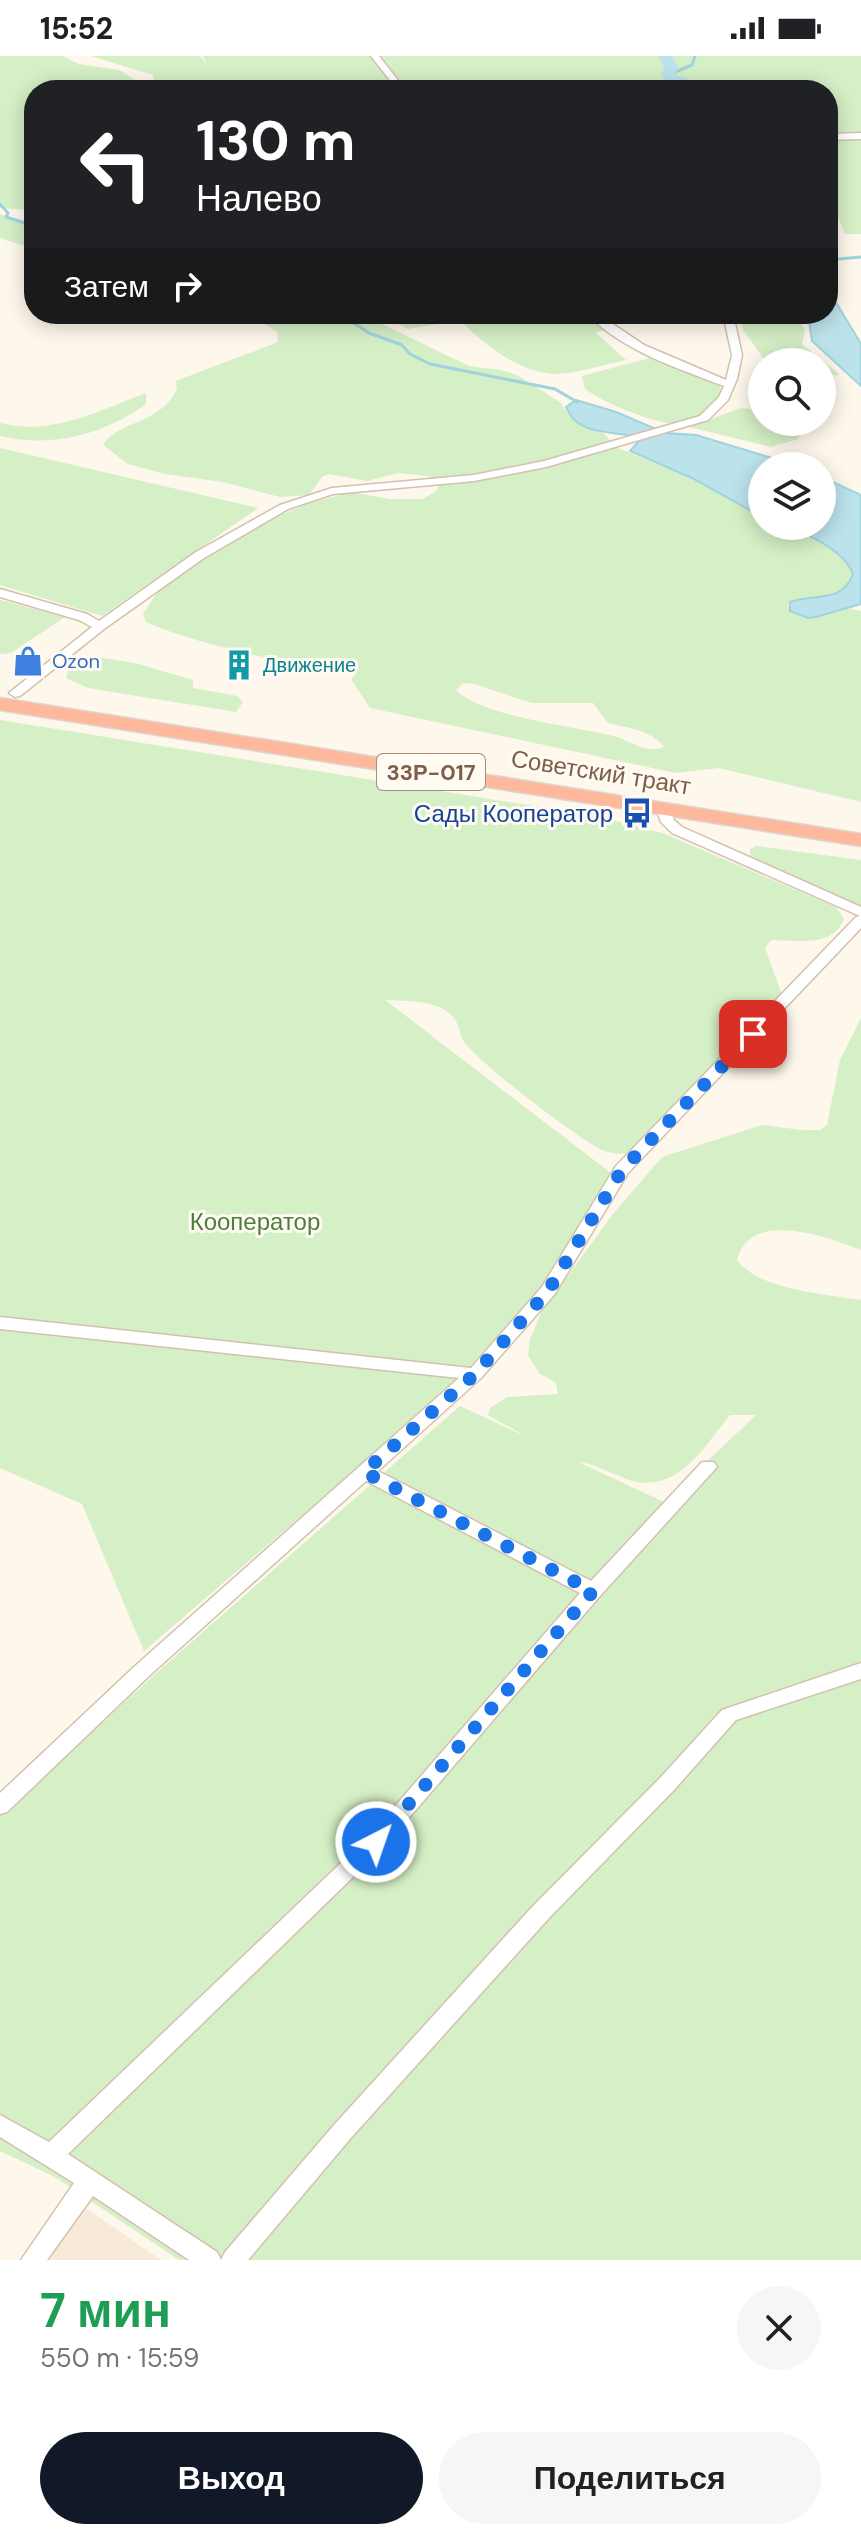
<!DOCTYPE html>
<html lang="ru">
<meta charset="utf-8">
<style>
body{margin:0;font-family:"DM Sans",sans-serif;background:#f6f6f6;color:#202124;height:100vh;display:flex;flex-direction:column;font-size:30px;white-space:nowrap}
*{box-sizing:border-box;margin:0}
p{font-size:26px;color:#757577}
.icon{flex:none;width:44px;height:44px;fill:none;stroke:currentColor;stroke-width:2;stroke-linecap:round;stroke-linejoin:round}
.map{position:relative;height:2204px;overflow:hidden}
.panel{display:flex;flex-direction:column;background:#fff;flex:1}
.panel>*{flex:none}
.guide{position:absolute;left:24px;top:24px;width:814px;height:244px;border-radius:32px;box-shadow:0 4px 20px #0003;background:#202124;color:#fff;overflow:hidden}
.buttons{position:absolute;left:748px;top:292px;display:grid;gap:16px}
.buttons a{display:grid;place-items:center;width:88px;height:88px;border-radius:50%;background:#fff;box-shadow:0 4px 20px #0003;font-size:40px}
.pin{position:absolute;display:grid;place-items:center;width:68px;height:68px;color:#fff;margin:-34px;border-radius:16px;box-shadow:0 4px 12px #0006}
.me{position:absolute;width:88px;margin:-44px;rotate:41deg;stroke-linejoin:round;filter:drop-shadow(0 0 6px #0008)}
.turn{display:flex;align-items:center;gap:28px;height:168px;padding:0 40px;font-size:36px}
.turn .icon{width:104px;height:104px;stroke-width:2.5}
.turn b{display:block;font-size:56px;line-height:68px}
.then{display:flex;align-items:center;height:76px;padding:0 40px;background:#0003;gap:16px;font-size:30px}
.round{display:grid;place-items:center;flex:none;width:84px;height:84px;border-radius:42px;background:#f6f6f6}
.head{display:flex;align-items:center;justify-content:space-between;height:136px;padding:0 40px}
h1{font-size:48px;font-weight:700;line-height:60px;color:#1e9e55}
.primary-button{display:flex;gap:16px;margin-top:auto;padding:16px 40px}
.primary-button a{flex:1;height:92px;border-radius:48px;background:#111827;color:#fff;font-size:32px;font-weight:700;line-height:92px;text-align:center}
.primary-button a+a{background:#f6f6f6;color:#202124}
.status{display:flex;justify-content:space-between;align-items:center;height:56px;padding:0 40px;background:#fff;direction:ltr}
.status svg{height:22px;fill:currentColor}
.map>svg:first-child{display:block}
.residential{fill:#f7ead8}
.green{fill:#d5efc6;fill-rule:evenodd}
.water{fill:#bce3eb;stroke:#a1d3de;stroke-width:2}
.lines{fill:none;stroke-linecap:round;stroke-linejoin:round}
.stream{stroke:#a1d3de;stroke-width:3}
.river{fill:#bce3eb;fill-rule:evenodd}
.minor-casing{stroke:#d3c0ae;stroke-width:3}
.highway-casing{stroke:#ddd5d0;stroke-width:3}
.minor{fill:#fff;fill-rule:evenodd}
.highway{fill:#feb99c;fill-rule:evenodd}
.route{stroke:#1a73e8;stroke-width:14;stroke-dasharray:0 25.2}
.labels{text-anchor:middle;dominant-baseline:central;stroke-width:6;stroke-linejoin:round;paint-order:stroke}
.far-shop-label{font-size:20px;fill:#366cbe;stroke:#fffbf3;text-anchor:start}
.far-culture-label{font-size:20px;fill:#0d838f;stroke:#fffbf3;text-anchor:start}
.shield{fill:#fffbf3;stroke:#a58d7c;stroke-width:2}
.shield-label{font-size:22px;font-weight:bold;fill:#7e5e49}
.street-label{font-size:24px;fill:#7e5e49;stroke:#fffbf3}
.transit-label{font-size:24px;fill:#164399;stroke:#fffbf3;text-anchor:end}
.park-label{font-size:24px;fill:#4e7e3d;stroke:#fffbf3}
</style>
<div class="status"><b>15:52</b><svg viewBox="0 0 49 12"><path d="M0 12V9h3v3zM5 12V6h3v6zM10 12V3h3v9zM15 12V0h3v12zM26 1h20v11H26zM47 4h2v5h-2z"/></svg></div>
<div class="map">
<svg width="861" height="2204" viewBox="0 0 861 2204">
<rect width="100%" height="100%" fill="#fef7eb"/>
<path class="residential" d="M 84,2151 L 161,2204 L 48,2204 Z"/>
<path class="green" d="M 0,0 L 63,0 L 79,8 L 119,14 L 135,24 L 154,27 L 153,19 L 91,0 L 200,0 L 207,8 L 203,0 L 861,0 L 861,178 L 845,178 L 832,147 L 828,146 L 828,34 L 403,34 L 382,28 L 378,34 L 34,34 L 34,165 L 30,164 L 28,154 L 0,152 Z
M 0,158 L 25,165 L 34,174 L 34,193 L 0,182 Z
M 237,258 L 354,258 L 380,267 L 469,310 L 501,314 L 519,320 L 561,347 L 569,360 L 603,377 L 618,392 L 692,422 L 762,461 L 762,470 C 770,470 780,469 787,470 C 809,475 845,497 853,518 L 845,532 L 823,541 L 825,560 L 847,552 L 861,555 L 861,746 L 719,712 L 676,717 L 370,652 L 351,623 L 355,619 C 345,610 326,613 313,611 C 263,601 193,587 146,566 L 143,558 L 160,532 L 216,493 L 274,461 L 310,447 L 351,436 L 390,443 L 423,443 L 436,435 L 442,425 L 427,420 L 398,417 L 367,425 L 329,418 L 322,421 L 309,439 L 280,441 L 223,426 L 165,418 L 128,408 L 103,389 C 118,364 159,370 177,333 L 176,325 L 278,286 L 277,276 L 263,267 ZM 463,627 L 474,628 L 532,647 L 593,647 L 608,667 C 628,672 651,674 664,691 C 644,699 629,683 610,679 C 574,671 481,660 456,634 Z
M 378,258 L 606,258 L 620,272 L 595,276 L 626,304 C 604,308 579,317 557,318 C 520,318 485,289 460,264 L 408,273 Z
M 736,258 L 796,258 L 805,274 L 802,288 L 840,319 L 822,321 L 822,306 L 766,306 L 744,275 Z
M 650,302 L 719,328 L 723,340 C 712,355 687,370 668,367 C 645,364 603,346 585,333 L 582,320 Z
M 146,337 L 146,348 C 103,379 51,392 0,380 L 0,367 C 52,380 98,355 146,337 Z
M 741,352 L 762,354 L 762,366 L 803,366 L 806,369 L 798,383 L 771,391 L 689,371 Z
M 0,392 L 258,452 L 102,560 L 0,529 Z
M 0,545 L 0,544 L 65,561 L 11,597 L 0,598 Z
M 82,599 L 135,607 L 193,624 L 193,632 L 237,640 L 243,646 L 236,656 L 88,632 L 66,622 L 70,609 Z
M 0,664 L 602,761 L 665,778 L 836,851 L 844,863 C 833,892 796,884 771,884 L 765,892 L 781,936 L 776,954 L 637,1092 C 625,1099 615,1099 602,1094 C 580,1084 473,1003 463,984 C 457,971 459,962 445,954 C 427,944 405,945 385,944 L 611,1117 L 554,1219 L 450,1332 L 144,1595 L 82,1448 L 0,1412 Z
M 756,790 L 861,804 L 861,850 L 755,802 L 750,799 L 750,793 Z
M 861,962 L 861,1194 C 829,1181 749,1152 737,1204 C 759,1234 826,1238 861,1244 L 861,2204 L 179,2204 L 55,2121 L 0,2095 L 0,1759 L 162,1612 L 460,1350 L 527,1381 L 488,1359 L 490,1352 L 507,1341 L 558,1338 L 556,1327 L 539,1317 L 528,1299 L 530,1283 L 542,1255 L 613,1158 L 662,1101 L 762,1069 L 802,1074 L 820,1074 L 827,1069 L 840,1004 ZM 730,1359 L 756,1359 L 664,1446 L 578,1406 C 593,1407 613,1418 629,1424 C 677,1439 704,1391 730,1359 Z"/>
<path class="water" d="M 828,233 L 861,288 L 861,330 L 812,285 L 808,258 L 828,258 Z
M 576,344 L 616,356 L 665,377 L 696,379 L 798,410 L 762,410 L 762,461 L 692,422 L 630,395 L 642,382 C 618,374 577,382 566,351 Z
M 822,421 L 861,439 L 861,548 L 816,561 L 808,562 L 790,555 L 790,546 C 814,537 842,548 853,518 C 844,494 809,479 787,470 L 822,470 Z"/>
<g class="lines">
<path class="stream" d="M 668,19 L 692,9 L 695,0
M 0,148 L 8,157 L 6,161 L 34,170
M 828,204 L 861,201
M 340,258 L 369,277 L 402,289 L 410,298 L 430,308 L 555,333 L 577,346"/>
<path class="river" d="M 658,0 L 672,0 L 678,10 L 675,19 L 698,26 L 700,29 L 697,34 L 683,34 L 684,31 L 667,27 L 661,19 L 664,10 Z"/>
<g class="minor-casing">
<path id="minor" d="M 371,0 L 379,0 L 397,23 L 399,34 L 391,34 L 389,23 Z
M 861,77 L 861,83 L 828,84 L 828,78 Z
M 587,258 L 598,258 L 644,289 L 726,324 L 732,299 L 723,258 L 733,258 L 742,299 L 737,323 L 728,344 L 708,364 L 546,411 L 474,425 L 333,438 L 288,453 L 204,502 L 104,573 L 20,640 L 15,641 L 9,637 L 92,571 L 79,564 L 0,541 L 0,533 L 87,558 L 99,565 L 196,496 L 280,449 L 332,432 L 474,419 L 544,405 L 700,360 L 719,341 L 724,330 C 677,312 623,295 587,258 Z
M 663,748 L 668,749 L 674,764 L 682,771 L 861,851 L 861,872 L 628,1117 L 554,1239 L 481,1322 L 378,1415 L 591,1525 L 702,1406 L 714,1406 L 717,1411 L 600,1540 L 383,1792 L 68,2098 L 217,2196 L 221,2204 L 189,2204 L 93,2140 L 47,2204 L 21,2204 L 74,2127 L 0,2081 L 0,2059 L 49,2086 L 369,1780 L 580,1537 L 366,1425 L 149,1620 L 7,1756 L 0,1758 L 0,1737 L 135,1610 L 459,1322 L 0,1273 L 0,1261 L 471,1312 L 542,1231 L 616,1110 L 856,861 L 860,860 L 672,777 L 661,766 L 656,752 Z
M 861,1607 L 861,1623 L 736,1664 L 674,1734 L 549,1862 L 350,2083 L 248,2204 L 221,2204 L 225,2196 L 334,2069 L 533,1850 L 660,1722 L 722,1654 Z"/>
</g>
<g class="highway-casing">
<path id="highway" d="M 0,642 L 861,778 L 861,790 L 0,654 Z"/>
</g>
<use href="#minor" class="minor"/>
<use href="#highway" class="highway"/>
</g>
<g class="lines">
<path class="route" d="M 376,1786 L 593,1535 L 364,1416 L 475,1318 L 548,1235 L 622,1114 L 753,978"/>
</g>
<defs>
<g id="shop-bare" transform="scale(2.4)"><path d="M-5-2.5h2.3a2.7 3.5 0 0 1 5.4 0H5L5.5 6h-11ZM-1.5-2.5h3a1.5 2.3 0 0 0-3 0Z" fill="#3f7fe0" stroke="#fffbf3" stroke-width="2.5" paint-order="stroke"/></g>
<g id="building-bare" transform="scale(2.4)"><path d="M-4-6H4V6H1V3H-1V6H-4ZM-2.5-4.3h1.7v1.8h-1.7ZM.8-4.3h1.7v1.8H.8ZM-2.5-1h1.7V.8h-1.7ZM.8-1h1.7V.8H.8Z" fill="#0f9aa8" stroke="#fffbf3" stroke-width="2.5" paint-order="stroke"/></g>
<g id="bus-bare" transform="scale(2.4)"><path d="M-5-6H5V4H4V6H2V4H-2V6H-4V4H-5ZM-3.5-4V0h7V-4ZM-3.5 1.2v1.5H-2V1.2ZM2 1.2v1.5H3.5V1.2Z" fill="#1a4fb4" stroke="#fffbf3" stroke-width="2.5" paint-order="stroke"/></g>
</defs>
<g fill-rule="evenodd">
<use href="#shop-bare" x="28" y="605"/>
<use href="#building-bare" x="239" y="609"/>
<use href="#bus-bare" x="637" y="757"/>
</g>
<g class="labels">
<g class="far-shop-label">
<text x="52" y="605">Ozon</text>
</g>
<g class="far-culture-label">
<text x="263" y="609">Движение</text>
</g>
<rect class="shield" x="377" y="698" width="108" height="36" rx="6"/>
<g class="shield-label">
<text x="431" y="716">33Р-017</text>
</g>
<g class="street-label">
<text transform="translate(601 716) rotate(9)">Советский тракт</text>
</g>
<g class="transit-label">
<text x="613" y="757">Сады Кооператор</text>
</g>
<g class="park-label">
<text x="255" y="1165">Кооператор</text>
</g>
</g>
</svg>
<div class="buttons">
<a><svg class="icon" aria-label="search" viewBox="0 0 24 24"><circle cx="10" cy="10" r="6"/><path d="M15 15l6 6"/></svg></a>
<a><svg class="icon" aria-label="layers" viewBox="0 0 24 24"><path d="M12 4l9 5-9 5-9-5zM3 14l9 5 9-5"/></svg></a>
</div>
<div class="pin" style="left:753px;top:978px;background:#d93025"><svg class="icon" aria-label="arrive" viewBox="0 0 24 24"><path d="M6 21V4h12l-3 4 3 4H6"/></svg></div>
<svg class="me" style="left:376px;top:1786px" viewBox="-20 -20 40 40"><circle r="17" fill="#1a73e8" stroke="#fff" stroke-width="3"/><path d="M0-11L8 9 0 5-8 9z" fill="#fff"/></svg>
<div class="guide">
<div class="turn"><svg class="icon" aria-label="left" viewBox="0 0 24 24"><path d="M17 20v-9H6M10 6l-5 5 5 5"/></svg><div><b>130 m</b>Налево</div></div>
<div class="then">Затем<svg class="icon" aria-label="right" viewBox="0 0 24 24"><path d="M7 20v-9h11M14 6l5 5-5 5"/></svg></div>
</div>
</div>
<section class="panel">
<div class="head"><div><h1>7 мин</h1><p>550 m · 15:59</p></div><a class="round"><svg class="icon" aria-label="close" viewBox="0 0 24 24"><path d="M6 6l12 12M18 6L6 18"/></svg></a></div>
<div class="primary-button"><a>Выход</a><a>Поделиться</a></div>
</section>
